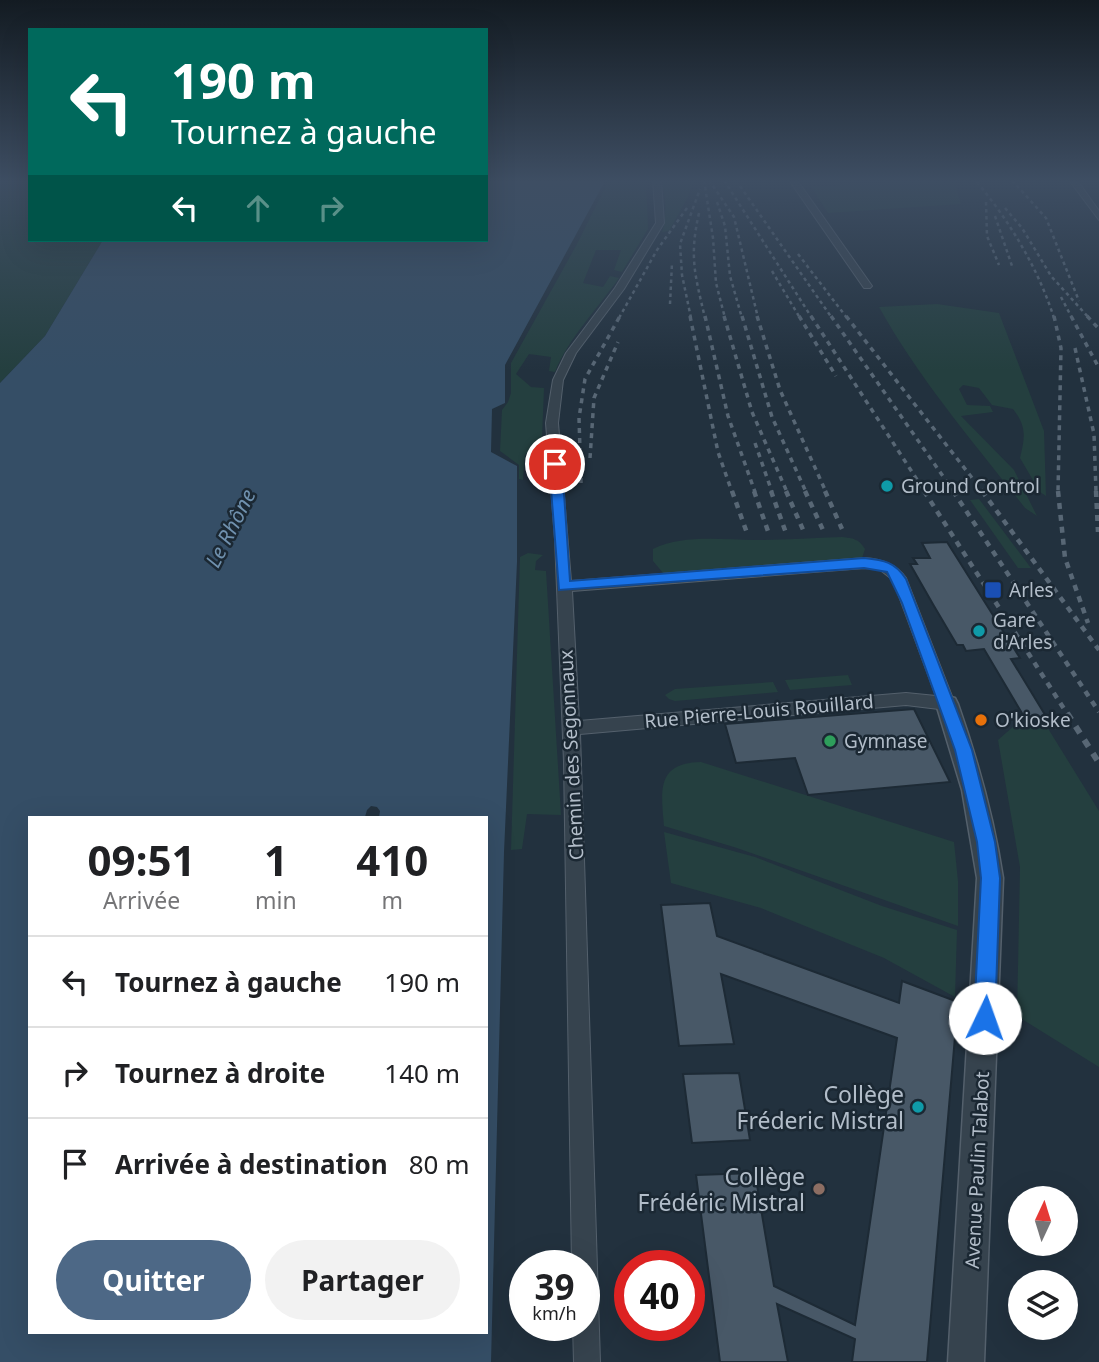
<!DOCTYPE html>
<html lang="fr">
<meta charset="utf-8">
<style>
body{margin:0;font-family:"Noto Sans",sans-serif;background:#f2f2f2;color:#202124;height:100vh;display:flex;flex-direction:column;font-size:26px;white-space:nowrap}
*{box-sizing:border-box;margin:0}
p{font-size:23px;color:#757577}
.icon{flex:none;width:38px;height:38px;fill:none;stroke:currentColor;stroke-width:2;stroke-linecap:round;stroke-linejoin:round}
.map{position:relative;flex:1;overflow:hidden}
.sheet{position:absolute;left:28px;top:816px;width:460px;height:518px;display:flex;flex-direction:column;background:#fff;border-radius:0px;box-shadow:0 7px 28px #0002}
.sheet>*{flex:none}
.hud{position:absolute;left:28px;top:28px;width:460px;height:214px;border-radius:0px;box-shadow:0 7px 28px #0002;background:#00695c;color:#fff;overflow:hidden}
.needle{width:46px;rotate:4deg}
.controls{position:absolute;left:1008px;top:1186px;display:grid;gap:14px}
.controls a{display:grid;place-items:center;width:70px;height:70px;border-radius:50%;background:#fff;box-shadow:0 7px 28px #0002;font-size:35px}
.speed{position:absolute;left:509px;top:1250px;display:flex;gap:14px;font-size:35px;font-weight:700;text-align:center}
.speed>*{display:grid;place-content:center;width:91px;height:91px;border-radius:50%;background:#fff;box-shadow:0 7px 28px #0002;line-height:1}
.speed small{font-size:18px;font-weight:400}
.speed .limit{border:10px solid #d22;background:#fff;color:#111}
.pin{position:absolute;display:grid;place-items:center;width:60px;height:60px;color:#fff;margin:-30px;border:4px solid #fff;border-radius:50%;box-shadow:0 2px 7px #0007}
.me{position:absolute;width:77px;margin:-38px;rotate:3deg;stroke-linejoin:round;filter:drop-shadow(0 0 5px #0008)}
.turn{display:flex;align-items:center;gap:24px;height:147px;padding:0 28px;font-size:32px}
.turn .icon{width:91px;height:91px;stroke-width:2.5}
.turn b{display:block;font-size:49px;line-height:60px}
.lanes{display:flex;align-items:center;height:66px;padding:0 28px;background:#0003;justify-content:center;gap:35px;direction:ltr}
.lanes .off{opacity:.35}
.eta{display:flex;justify-content:space-evenly;align-items:center;height:119px;text-align:center}
.eta b{font-size:42px;font-weight:700;line-height:49px}
.action{display:flex;gap:14px;margin-top:auto;padding:14px 28px}
.action a{flex:1;height:80px;border-radius:42px;background:#4d6886;color:#fff;font-size:28px;font-weight:700;line-height:80px;text-align:center}
.action a+a{background:#f2f2f2;color:#202124}
ul{padding:0;list-style:none}
li{display:flex;align-items:center;gap:21px;height:91px;padding:0 28px;border-top:2px solid #e0e0e0}
li div{flex:1}
li b{display:block;font-size:26px}
li em{font-style:normal}
.map>svg:first-child{display:block}
.green{fill:#243f3f}
.water{fill:#354e66;fill-rule:evenodd}
.building{fill:#485867;stroke:#1d2a35;stroke-width:2}
.lines{fill:none;stroke-linecap:round;stroke-linejoin:round}
.minor-casing{stroke:#54606c;stroke-width:2}
.tertiary-casing{stroke:#54606c;stroke-width:3}
.minor{fill:#36434e;fill-rule:evenodd}
.tertiary{fill:#36434e;fill-rule:evenodd}
.rail-far3{stroke:#586775;stroke-width:2.5;stroke-dasharray:3.5 3.5;stroke-linecap:butt}
.rail-far2{stroke:#586775;stroke-width:3.5;stroke-dasharray:5 5;stroke-linecap:butt}
.rail-far1{stroke:#586775;stroke-width:4.5;stroke-dasharray:6 6;stroke-linecap:butt}
.rail{stroke:#586775;stroke-width:6;stroke-dasharray:8 8;stroke-linecap:butt}
.route{fill:#1a73e8;stroke:#114b97;stroke-width:2}
.culture-dot{fill:#0f9aa8;stroke:#1b2833;stroke-width:2.5}
.transit-dot{fill:#1a4fb4;stroke:#1b2833;stroke-width:2.5}
.food-dot{fill:#e8710a;stroke:#1b2833;stroke-width:2.5}
.leisure-dot{fill:#2e9e5b;stroke:#1b2833;stroke-width:2.5}
.education-dot{fill:#8d6e63;stroke:#1b2833;stroke-width:2.5}
.labels{text-anchor:middle;dominant-baseline:central;stroke-width:5;stroke-linejoin:round;paint-order:stroke}
.poi-label{font-size:19px;fill:#b2bdc9;stroke:#1b2833;text-anchor:start}
.street-label{font-size:19px;fill:#b2bdc9;stroke:#1b2833}
.water-label{font-size:21px;font-style:italic;fill:#7091ae;stroke:#1b2833}
.near-poi-label{font-size:23px;fill:#b2bdc9;stroke:#1b2833;text-anchor:end}
</style>
<div class="map">
<svg width="1099" height="1362" viewBox="0 0 1099 1362">
<rect width="100%" height="100%" fill="#22313e"/>
<path class="green" d="M 0,180 L 30,180 L 30,240 L 103,240 L 45,336 L 0,383 Z
M 609,180 L 646,180 L 648,229 L 622,272 L 614,270 L 621,250 L 596,250 L 583,283 L 603,287 L 610,276 L 619,278 C 598,308 568,339 555,372 L 549,371 L 551,357 L 529,354 L 516,374 L 531,387 L 544,388 L 542,437 L 525,455 L 523,480 L 519,479 L 519,465 L 500,451 L 502,410 L 508,402 L 511,393 L 511,363 L 577,244 Z
M 662,180 L 694,180 L 688,197 L 669,231 L 662,232 C 668,216 665,197 662,180 Z
M 928,180 L 954,180 L 961,204 L 828,213 L 811,187 Z
M 937,304 L 999,313 L 1044,431 L 1046,496 L 1040,492 L 1020,458 C 1025,437 1027,427 1013,409 L 992,405 L 979,388 L 963,385 L 959,389 L 967,405 L 990,406 L 993,412 L 961,416 L 1014,470 L 1037,516 L 1025,508 C 974,443 919,379 879,307 Z
M 979,499 L 1031,568 L 1018,568 L 970,500 Z
M 842,537 C 853,538 859,539 865,549 L 862,558 L 671,574 L 664,574 L 653,561 L 653,549 C 684,534 722,540 755,540 C 784,540 813,538 842,537 Z
M 528,553 L 543,555 L 536,561 L 535,570 L 546,571 L 561,815 L 527,814 L 522,849 L 511,850 L 520,557 Z
M 848,675 L 852,685 L 790,690 L 785,680 Z
M 773,682 L 778,692 L 675,701 L 669,699 L 665,695 L 675,689 Z
M 1044,722 L 1099,811 L 1099,1067 L 1017,1016 L 1020,867 L 998,740 L 1015,725 Z
M 701,762 L 954,842 L 958,881 L 958,926 L 737,848 L 664,826 C 661,791 656,763 701,762 Z
M 664,832 L 755,857 L 882,906 L 957,930 L 955,997 L 884,958 L 761,908 L 671,883 Z"/>
<path class="water" d="M 487,180 L 603,180 L 604,183 L 505,365 L 505,403 L 492,409 L 491,452 L 517,466 L 517,562 L 504,852 L 491,1362 L 0,1362 L 0,383 L 45,336 L 103,240 L 486,240 ZM 371,806 L 377,807 L 380,811 L 379,817 L 486,817 L 486,1332 L 30,1332 L 30,817 L 365,817 L 367,810 Z"/>
<path class="building" d="M 947,542 L 1020,658 L 1011,659 L 1047,718 L 1026,720 L 984,649 L 966,651 L 963,645 L 957,645 L 934,606 L 910,564 L 917,564 L 913,558 L 930,558 L 922,543 Z
M 914,709 L 950,782 L 808,795 L 795,758 L 736,763 L 725,724 Z
M 710,903 L 717,936 L 899,1003 L 902,981 L 958,1002 L 927,1362 L 852,1362 L 855,1339 L 777,1304 L 788,1362 L 720,1362 L 696,1175 L 755,1173 L 774,1286 L 855,1325 L 897,1038 L 721,974 L 734,1044 L 679,1046 L 661,905 Z
M 739,1073 L 750,1140 L 692,1143 L 683,1074 Z"/>
<g class="lines">
<g class="minor-casing">
<path id="minor" d="M 653,180 L 661,180 L 664,223 L 624,289 L 576,353 L 563,380 L 558,423 L 571,581 L 865,558 C 882,559 896,564 906,578 L 955,704 L 953,708 L 947,710 L 906,705 L 580,734 L 600,1362 L 574,1362 L 573,1325 L 584,1325 L 584,1265 L 572,1265 L 564,762 L 555,539 L 546,423 L 553,380 L 566,353 L 615,288 L 656,223 ZM 865,568 L 879,569 L 893,580 L 936,696 L 906,693 L 579,721 L 572,591 Z
M 789,180 L 797,180 L 872,286 L 870,288 L 864,288 Z
M 1069,180 L 1077,180 L 1099,211 L 1099,220 Z"/>
</g>
<g class="tertiary-casing">
<path id="tertiary" d="M 947,696 L 955,698 L 958,704 C 978,761 994,818 1003,878 L 984,1362 L 948,1362 L 977,878 L 962,790 L 936,704 L 939,698 Z"/>
</g>
<use href="#minor" class="minor"/>
<use href="#tertiary" class="tertiary"/>
<path class="rail-far3" d="M 704,180 L 713,238 L 716,283 L 725,318
M 709,180 L 734,217 L 758,318
M 724,180 L 812,318
M 1012,180 L 1046,218 L 1079,301
M 977,182 C 1010,222 1038,268 1054,318
M 740,186 L 832,318
M 717,202 L 725,226 L 730,276 L 742,318
M 986,202 L 987,236 L 999,265
M 1005,208 L 1022,228 L 1051,276 L 1089,318
M 699,213 C 689,257 695,275 705,318
M 995,216 L 1012,266
M 798,254 L 847,318
M 772,271 L 800,318
M 1061,297 L 1072,318
M 670,304 L 672,263
M 619,318 L 657,250 L 687,208
M 691,318 L 682,275 L 680,244 L 700,189"/>
<path class="rail-far2" d="M 690,316 L 718,452 L 732,492
M 705,316 L 728,416 L 755,492
M 724,316 L 752,412 L 787,492
M 742,316 L 772,417 L 806,492
M 757,316 L 780,390 L 826,492
M 799,316 L 836,376
M 811,316 L 925,492
M 831,316 L 954,492
M 846,316 L 983,492
M 1054,316 L 1061,348 L 1058,492
M 1071,316 L 1099,368
M 1087,316 L 1099,329
M 1075,348 L 1094,434 L 1096,492
M 755,443 L 772,492
M 590,458 L 594,398 L 618,342
M 581,483 L 579,418 L 585,379 L 620,316"/>
<path class="rail-far1" d="M 732,491 L 747,533
M 754,491 L 769,534
M 771,491 L 786,533
M 786,491 L 804,532
M 805,491 L 823,530
M 825,491 L 842,529
M 924,491 L 1068,715
M 953,491 L 1099,712
M 982,491 L 1099,650
M 1058,491 L 1065,558 L 1088,623
M 1096,491 L 1098,532"/>
<path class="rail" d="M 1067,713 L 1099,763"/>
</g>
<linearGradient id="sky" x2="0" y2="1"><stop stop-color="#131b22"/><stop offset="0.49" stop-color="#3e4e63"/><stop offset="1" stop-color="#3e4e63" stop-opacity="0"/></linearGradient>
<rect width="1099" height="370" fill="url(#sky)"/>
<path class="route" d="M 555,461 L 562,464 L 570,581 L 864,558 C 884,560 895,562 906,579 L 972,750 L 995,842 L 1000,878 L 995,1018 L 992,1025 L 985,1028 L 977,1025 L 974,1018 L 981,878 L 977,842 L 955,750 L 902,603 L 887,572 L 864,568 L 559,590 L 549,464 Z"/>
<g class="culture-dot">
<circle cx="887" cy="486" r="7"/>
<circle cx="979" cy="631" r="7"/>
<circle cx="918" cy="1107" r="7"/>
</g>
<rect class="transit-dot" x="984" y="581" width="18" height="18" rx="3.5"/>
<circle class="food-dot" cx="981" cy="720" r="7"/>
<circle class="leisure-dot" cx="830" cy="741" r="7"/>
<circle class="education-dot" cx="819" cy="1189" r="7"/>
<g class="labels">
<g class="poi-label">
<text x="901" y="486">Ground Control</text>
<text x="1009" y="590">Arles</text>
<text x="993" y="620">Gare<tspan x="993" dy="22">d'Arles</tspan></text>
<text x="995" y="720">O'kioske</text>
<text x="844" y="741">Gymnase</text>
</g>
<g class="street-label">
<text transform="translate(759 711) rotate(-5)">Rue Pierre-Louis Rouillard</text>
<text transform="translate(571 755) rotate(-93)">Chemin des Segonnaux</text>
<text transform="translate(977 1170) rotate(-87)">Avenue Paulin Talabot</text>
</g>
<g class="water-label">
<text transform="translate(230 528) rotate(-63)">Le Rhône</text>
</g>
<g class="near-poi-label">
<text x="904" y="1094">Collège<tspan x="904" dy="26">Fréderic Mistral</tspan></text>
<text x="805" y="1176">Collège<tspan x="805" dy="26">Frédéric Mistral</tspan></text>
</g>
</g>
</svg>
<div class="controls">
<a><svg class="needle" viewBox="-14 -14 28 28"><path d="M0-13l5 13h-10z" fill="#e53935"/><path d="M0 13l5-13h-10z" fill="#757577"/></svg></a>
<a><svg class="icon" aria-label="layers" viewBox="0 0 24 24"><path d="M12 4l9 5-9 5-9-5zM3 14l9 5 9-5"/></svg></a>
</div>
<div class="speed"><div>39<small>km/h</small></div><div class="limit">40</div></div>
<div class="pin" style="left:555px;top:464px;background:#d93025"><svg class="icon" aria-label="arrive" viewBox="0 0 24 24"><path d="M6 21V4h12l-3 4 3 4H6"/></svg></div>
<svg class="me" style="left:985px;top:1018px" viewBox="-20 -20 40 40"><circle r="19" fill="#fff"/><path d="M0-13L10 11 0 6-10 11z" fill="#1a73e8"/></svg>
<div class="hud">
<div class="turn"><svg class="icon" aria-label="left" viewBox="0 0 24 24"><path d="M17 20v-9H6M10 6l-5 5 5 5"/></svg><div><b>190 m</b>Tournez à gauche</div></div>
<div class="lanes"><svg class="icon" aria-label="left" viewBox="0 0 24 24"><path d="M17 20v-9H6M10 6l-5 5 5 5"/></svg><svg class="icon off" aria-label="ahead" viewBox="0 0 24 24"><path d="M12 20V5M6 11l6-6 6 6"/></svg><svg class="icon off" aria-label="right" viewBox="0 0 24 24"><path d="M7 20v-9h11M14 6l5 5-5 5"/></svg></div>
</div>
<section class="sheet">
<div class="eta">
<div><b>09:51</b><p>Arrivée</p></div>
<div><b>1</b><p>min</p></div>
<div><b>410</b><p>m</p></div>
</div>
<ul>
<li><svg class="icon" aria-label="left" viewBox="0 0 24 24"><path d="M17 20v-9H6M10 6l-5 5 5 5"/></svg><div><b>Tournez à gauche</b></div><em>190 m</em></li>
<li><svg class="icon" aria-label="right" viewBox="0 0 24 24"><path d="M7 20v-9h11M14 6l5 5-5 5"/></svg><div><b>Tournez à droite</b></div><em>140 m</em></li>
<li><svg class="icon" aria-label="arrive" viewBox="0 0 24 24"><path d="M6 21V4h12l-3 4 3 4H6"/></svg><div><b>Arrivée à destination</b></div><em>80 m</em></li>
</ul>
<div class="action"><a>Quitter</a><a>Partager</a></div>
</section>
</div>
